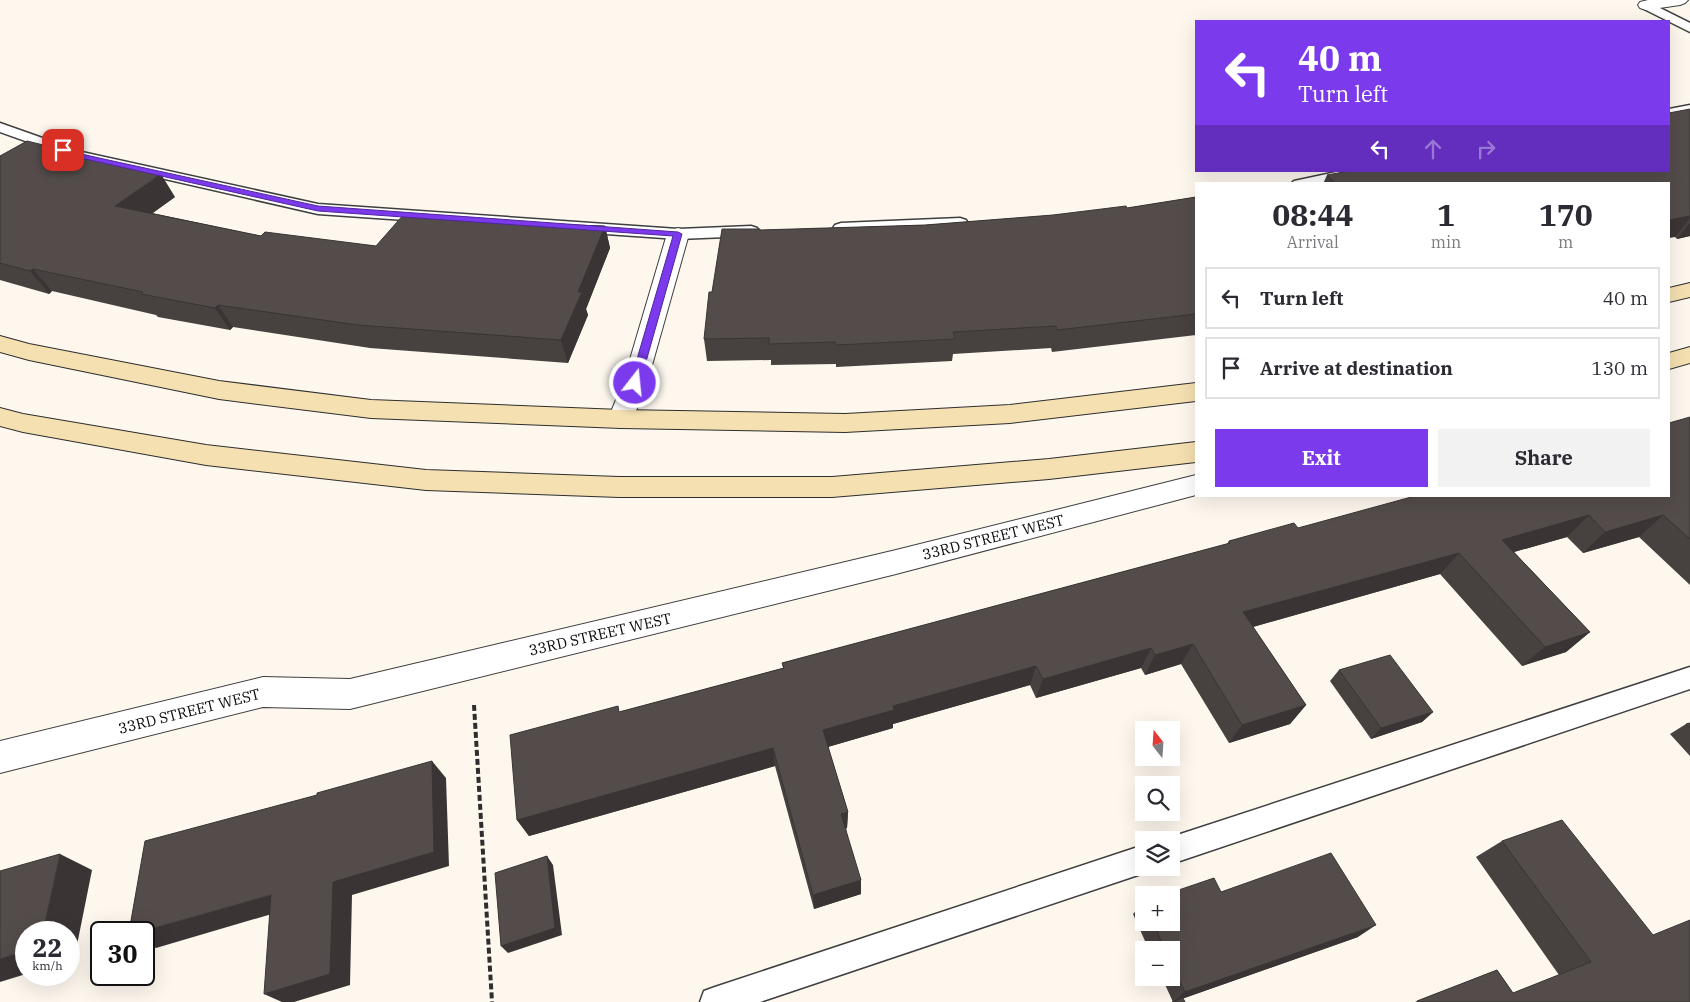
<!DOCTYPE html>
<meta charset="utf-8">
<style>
body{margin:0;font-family:"IBM Plex Serif",serif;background:#f2f2f3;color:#2b2b33;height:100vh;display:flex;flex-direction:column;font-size:19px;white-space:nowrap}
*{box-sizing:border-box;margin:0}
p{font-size:16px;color:#7c7c81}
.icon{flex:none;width:28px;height:28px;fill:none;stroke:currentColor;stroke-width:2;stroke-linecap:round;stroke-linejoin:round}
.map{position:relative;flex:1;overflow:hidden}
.side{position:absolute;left:1195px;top:182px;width:475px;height:315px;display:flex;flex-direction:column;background:#fff;border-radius:0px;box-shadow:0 5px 20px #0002}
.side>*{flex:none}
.hud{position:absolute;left:1195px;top:20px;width:475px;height:152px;border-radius:0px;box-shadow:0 5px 20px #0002;background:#7c3aed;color:#fff;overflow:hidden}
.needle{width:32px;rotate:343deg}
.fabs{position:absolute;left:1135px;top:721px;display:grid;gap:10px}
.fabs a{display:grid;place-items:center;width:45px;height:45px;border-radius:0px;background:#fff;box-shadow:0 5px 20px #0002;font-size:25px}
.speed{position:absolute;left:15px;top:921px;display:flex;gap:10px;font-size:25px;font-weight:700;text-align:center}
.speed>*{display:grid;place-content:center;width:65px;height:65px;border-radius:50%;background:#fff;box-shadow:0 5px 20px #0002;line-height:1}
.speed small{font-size:12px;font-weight:400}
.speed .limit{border:2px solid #111;border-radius:8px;background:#fff;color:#111}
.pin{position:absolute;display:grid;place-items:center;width:42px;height:42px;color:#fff;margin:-21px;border-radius:10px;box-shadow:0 2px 8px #0006}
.me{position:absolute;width:55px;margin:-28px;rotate:16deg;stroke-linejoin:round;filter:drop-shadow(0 0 4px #0008)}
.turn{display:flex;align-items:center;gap:18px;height:105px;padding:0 20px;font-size:22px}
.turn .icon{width:65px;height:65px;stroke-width:2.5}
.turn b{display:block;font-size:35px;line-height:42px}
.lanes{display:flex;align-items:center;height:48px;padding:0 20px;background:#0003;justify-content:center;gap:25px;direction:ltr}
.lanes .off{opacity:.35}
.eta{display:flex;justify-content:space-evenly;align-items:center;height:85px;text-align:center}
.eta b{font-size:30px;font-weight:800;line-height:35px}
.action{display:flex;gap:10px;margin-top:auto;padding:10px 20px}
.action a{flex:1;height:58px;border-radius:0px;background:#7c3aed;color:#fff;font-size:20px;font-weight:800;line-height:58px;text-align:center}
.action a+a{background:#f2f2f3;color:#2b2b33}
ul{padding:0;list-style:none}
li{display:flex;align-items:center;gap:15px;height:62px;margin:0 10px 8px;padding:0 10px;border:2px solid #e1e1e2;border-radius:0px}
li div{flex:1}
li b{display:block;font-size:19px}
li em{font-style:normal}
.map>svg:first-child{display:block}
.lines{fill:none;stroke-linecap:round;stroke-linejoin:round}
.lane-casing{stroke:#3f3f3f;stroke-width:3}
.street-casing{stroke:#3f3f3f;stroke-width:2}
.secondary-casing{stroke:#2e2e2e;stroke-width:2}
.path{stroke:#2e2e2e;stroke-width:4;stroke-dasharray:6 3;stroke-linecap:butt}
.lane{fill:#fff;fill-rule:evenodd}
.street{fill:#fff;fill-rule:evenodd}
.secondary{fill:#f5e0b1;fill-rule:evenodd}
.wall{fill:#474140}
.shaded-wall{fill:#3a3534}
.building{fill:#534c4a;stroke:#3a3534}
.route{fill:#7c3aed;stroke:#51269a}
.labels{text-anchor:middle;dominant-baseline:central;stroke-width:5;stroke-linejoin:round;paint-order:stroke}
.street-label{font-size:15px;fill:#0c0c0c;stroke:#fff}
</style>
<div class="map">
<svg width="1690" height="1002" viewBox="0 0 1690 1002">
<rect width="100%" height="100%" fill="#fdf7ee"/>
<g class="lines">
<g class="lane-casing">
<path id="lane" d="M 1646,1 L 1690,23 L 1690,32 L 1642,8 L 1640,5 Z
M 1690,105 L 1690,113 L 1669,117 L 1669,109 Z
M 0,123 L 82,152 L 318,204 L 678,229 L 751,226 L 757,228 L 759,231 L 757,234 L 751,236 L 678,239 L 318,214 L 73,158 L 0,132 Z
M 1341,171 L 1372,171 L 1370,174 L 1324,184 L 1291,184 L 1294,181 Z
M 960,218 L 966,220 L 968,223 L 966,226 L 841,233 L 835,231 L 833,228 L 835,225 L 841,223 Z
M 1690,667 L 1690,689 L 1171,864 L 1171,840 L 1162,840 Z
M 1144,845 L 1144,868 L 1154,868 L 1144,873 L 760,1002 L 700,1002 L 704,991 L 715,987 Z"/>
</g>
<g class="street-casing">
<path id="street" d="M 1648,0 L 1688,0 L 1685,3 L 1680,5 L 1646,10 L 1640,8 L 1638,5 L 1640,2 Z
M 678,228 L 685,230 L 689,234 L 647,383 L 630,426 L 621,428 L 612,426 L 608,419 L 623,383 L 667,234 L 671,230 Z
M 1196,475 L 1196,495 L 896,574 L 350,709 L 263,707 L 0,773 L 0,741 L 263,677 L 350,679 L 896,550 Z"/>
</g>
<g class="secondary-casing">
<path id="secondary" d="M 1690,283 L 1690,297 L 1669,302 L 1669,288 Z
M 0,336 L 29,344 L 219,381 L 371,400 L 621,410 L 845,414 L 1010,405 L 1196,383 L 1196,401 L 1010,423 L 845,432 L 621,428 L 371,418 L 219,399 L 29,360 L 0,352 Z
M 1690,347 L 1690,363 L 1669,369 L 1669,353 Z
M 0,408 L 23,414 L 206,445 L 426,470 L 619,477 L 832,477 L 1049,459 L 1196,442 L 1196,462 L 1049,479 L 832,497 L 619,497 L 426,490 L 206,465 L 23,432 L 0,426 Z"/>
</g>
<path class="path" d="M 474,705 L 492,1002"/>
<use href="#lane" class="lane"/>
<use href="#street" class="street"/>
<use href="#secondary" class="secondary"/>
</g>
<path class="wall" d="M 1690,109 L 1690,236 L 1677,239 L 1675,237 L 1669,184 L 1323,184 L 1327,175 L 1669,171 Z
M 0,156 L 175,197 L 152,213 L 261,236 L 376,246 L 513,223 L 605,226 L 610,248 L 586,309 L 588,315 L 568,363 L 370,348 L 233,327 L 230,330 L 158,317 L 156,315 L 52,291 L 49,294 L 0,280 Z
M 1196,197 L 1196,335 L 1052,352 L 1051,348 L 953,354 L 952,361 L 836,367 L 836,364 L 771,365 L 771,360 L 707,361 L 704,339 L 712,292 L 761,230 L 925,225 L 1053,215 L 1127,208 Z
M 1690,417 L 1690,585 L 1639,537 L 1583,553 L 1567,537 L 1514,552 L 1590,632 L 1566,652 L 1522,666 L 1440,574 L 1253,627 L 1306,705 L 1290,724 L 1229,743 L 1181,664 L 1145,675 L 1141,668 L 1036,698 L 1030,685 L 893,724 L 893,728 L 828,747 L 848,812 L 847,828 L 846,829 L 861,894 L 814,909 L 775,766 L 529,836 L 517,820 L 620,712 L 783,668 L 782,663 L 1227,544 L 1229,541 L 1298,528 L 1669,496 Z
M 1339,670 L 1433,712 L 1422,722 L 1371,739 L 1330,681 Z
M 1690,723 L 1690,756 L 1670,734 L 1686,724 Z
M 1502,841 L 1653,935 L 1690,1002 L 1415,1002 L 1497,970 L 1513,993 L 1559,975 L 1476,857 Z
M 1221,892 L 1358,937 L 1173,1002 L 1162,978 L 1171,978 L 1171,950 L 1149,950 L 1133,914 L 1144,902 L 1144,922 L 1171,922 Z"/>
<path class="shaded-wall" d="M 161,174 L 175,197 L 131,229 L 115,206 Z
M 1690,216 L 1690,218 L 1675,237 L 1669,238 L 1669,220 Z
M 1690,223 L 1690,236 L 1677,239 Z
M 605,226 L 610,248 L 586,309 L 588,315 L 568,363 L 561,340 L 578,292 Z
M 33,269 L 52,291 L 49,294 L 30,271 Z
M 218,305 L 233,327 L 230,330 L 215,308 Z
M 1589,515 L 1567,537 L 1482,561 L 1502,540 Z
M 1663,515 L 1639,537 L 1583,553 L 1605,532 Z
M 1459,553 L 1440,574 L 1231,633 L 1243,612 Z
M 1590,632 L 1566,652 L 1522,666 L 1545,647 Z
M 1193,644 L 1181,664 L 1145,675 L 1155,655 Z
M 1151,648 L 1141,668 L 1036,698 L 1043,679 Z
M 1036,666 L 1030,685 L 893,724 L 893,728 L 824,748 L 823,730 L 893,706 Z
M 1306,705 L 1290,724 L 1229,743 L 1242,725 Z
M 1433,712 L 1422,722 L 1371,739 L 1381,728 Z
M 773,748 L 775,766 L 529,836 L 517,820 Z
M 432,761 L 446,778 L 449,866 L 352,895 L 350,985 L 294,1002 L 282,1002 L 264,994 L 333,882 Z
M 848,812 L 847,828 L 841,830 L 841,814 Z
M 60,854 L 92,870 L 74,960 L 69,962 L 69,932 L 43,932 Z
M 547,856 L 553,865 L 562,935 L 508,953 L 501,946 Z
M 861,880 L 861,894 L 814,909 L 813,895 Z
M 271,895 L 292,908 L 156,948 L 144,942 L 144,932 L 140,932 Z
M 1376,925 L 1358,937 L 1173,1002 L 1185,992 Z
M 26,951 L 26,974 L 0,982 L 0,959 Z"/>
<path class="building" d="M 1690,109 L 1690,216 L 1669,220 L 1669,184 L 1336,184 L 1327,175 L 1349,171 L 1669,171 L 1669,113 Z
M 27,141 L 161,174 L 115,206 L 261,236 L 265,232 L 376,246 L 405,213 L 513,223 L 605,226 L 578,292 L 582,292 L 561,340 L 358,325 L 218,305 L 215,308 L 141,294 L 143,292 L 33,269 L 30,271 L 0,263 L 0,156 Z
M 1196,197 L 1196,314 L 1057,330 L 1056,326 L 953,332 L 955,339 L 836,345 L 835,342 L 769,344 L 769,338 L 704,339 L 709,292 L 712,292 L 722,229 L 760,229 L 760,230 L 925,225 L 1053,215 L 1126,206 L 1127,208 Z
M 1690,417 L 1690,539 L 1663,515 L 1605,532 L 1589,515 L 1502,540 L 1590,632 L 1545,647 L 1459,553 L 1243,612 L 1306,705 L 1242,725 L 1193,644 L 1155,655 L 1151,648 L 1043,679 L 1036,666 L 893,706 L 894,710 L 823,730 L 848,812 L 841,814 L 861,880 L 813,895 L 773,748 L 517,820 L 510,735 L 618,706 L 619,712 L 784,668 L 782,663 L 1230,543 L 1229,541 L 1294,523 L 1298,528 L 1415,496 L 1669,496 L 1669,423 Z
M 1390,655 L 1433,712 L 1381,728 L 1339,670 Z
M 1690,723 L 1690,728 L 1686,724 Z
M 432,761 L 434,852 L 333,882 L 330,974 L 264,994 L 271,895 L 140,932 L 129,932 L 145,841 L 317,795 L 317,793 Z
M 1562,820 L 1653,935 L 1690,920 L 1690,1002 L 1417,1002 L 1417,1001 L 1497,970 L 1513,993 L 1591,962 L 1502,841 Z
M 1331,853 L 1376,925 L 1185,992 L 1171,963 L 1171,950 L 1165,950 L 1153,922 L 1171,922 L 1171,895 L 1164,895 L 1214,878 L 1221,892 Z
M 60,854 L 43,932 L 26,932 L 26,951 L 0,959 L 0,871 Z
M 547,856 L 555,928 L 501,946 L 495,873 Z
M 1183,998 L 1185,1002 L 1172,1002 Z"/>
<path class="route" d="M 63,147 L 81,154 L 318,206 L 678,232 L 682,234 L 640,383 L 635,387 L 630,383 L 673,236 L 318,211 L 76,157 L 60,151 L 60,148 Z"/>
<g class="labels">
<g class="street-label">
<text transform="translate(993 537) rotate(-14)">33RD STREET WEST</text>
<text transform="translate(600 634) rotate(-13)">33RD STREET WEST</text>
<text transform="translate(189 711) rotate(-14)">33RD STREET WEST</text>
</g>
</g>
</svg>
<div class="fabs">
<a><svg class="needle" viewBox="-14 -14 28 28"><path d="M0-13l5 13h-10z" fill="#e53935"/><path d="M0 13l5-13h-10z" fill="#7c7c81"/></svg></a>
<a><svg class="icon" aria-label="search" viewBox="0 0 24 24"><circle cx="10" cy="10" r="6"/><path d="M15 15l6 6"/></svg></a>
<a><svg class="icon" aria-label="layers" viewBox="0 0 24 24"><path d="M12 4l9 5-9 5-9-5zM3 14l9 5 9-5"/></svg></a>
<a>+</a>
<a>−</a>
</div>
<div class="speed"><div>22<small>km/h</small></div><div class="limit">30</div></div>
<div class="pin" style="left:63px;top:150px;background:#d93025"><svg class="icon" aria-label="arrive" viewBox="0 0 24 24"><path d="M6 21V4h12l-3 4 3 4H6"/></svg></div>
<svg class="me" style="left:635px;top:383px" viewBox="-20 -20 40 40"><circle r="17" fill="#7c3aed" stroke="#fff" stroke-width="3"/><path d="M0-11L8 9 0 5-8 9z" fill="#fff"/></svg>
<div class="hud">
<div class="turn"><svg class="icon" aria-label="left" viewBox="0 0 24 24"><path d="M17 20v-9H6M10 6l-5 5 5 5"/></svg><div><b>40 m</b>Turn left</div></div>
<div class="lanes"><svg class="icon" aria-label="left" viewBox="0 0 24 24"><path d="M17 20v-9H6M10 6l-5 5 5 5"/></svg><svg class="icon off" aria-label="ahead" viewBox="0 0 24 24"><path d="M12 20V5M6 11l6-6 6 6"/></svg><svg class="icon off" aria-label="right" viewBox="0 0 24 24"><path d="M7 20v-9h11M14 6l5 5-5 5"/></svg></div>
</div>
<section class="side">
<div class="eta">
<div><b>08:44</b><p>Arrival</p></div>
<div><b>1</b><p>min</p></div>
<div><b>170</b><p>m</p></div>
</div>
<ul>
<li><svg class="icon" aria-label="left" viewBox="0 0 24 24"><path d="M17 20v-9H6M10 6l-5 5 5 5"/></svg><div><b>Turn left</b></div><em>40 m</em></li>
<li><svg class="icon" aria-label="arrive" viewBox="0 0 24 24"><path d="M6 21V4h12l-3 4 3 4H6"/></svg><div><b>Arrive at destination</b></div><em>130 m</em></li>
</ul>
<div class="action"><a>Exit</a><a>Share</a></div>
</section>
</div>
